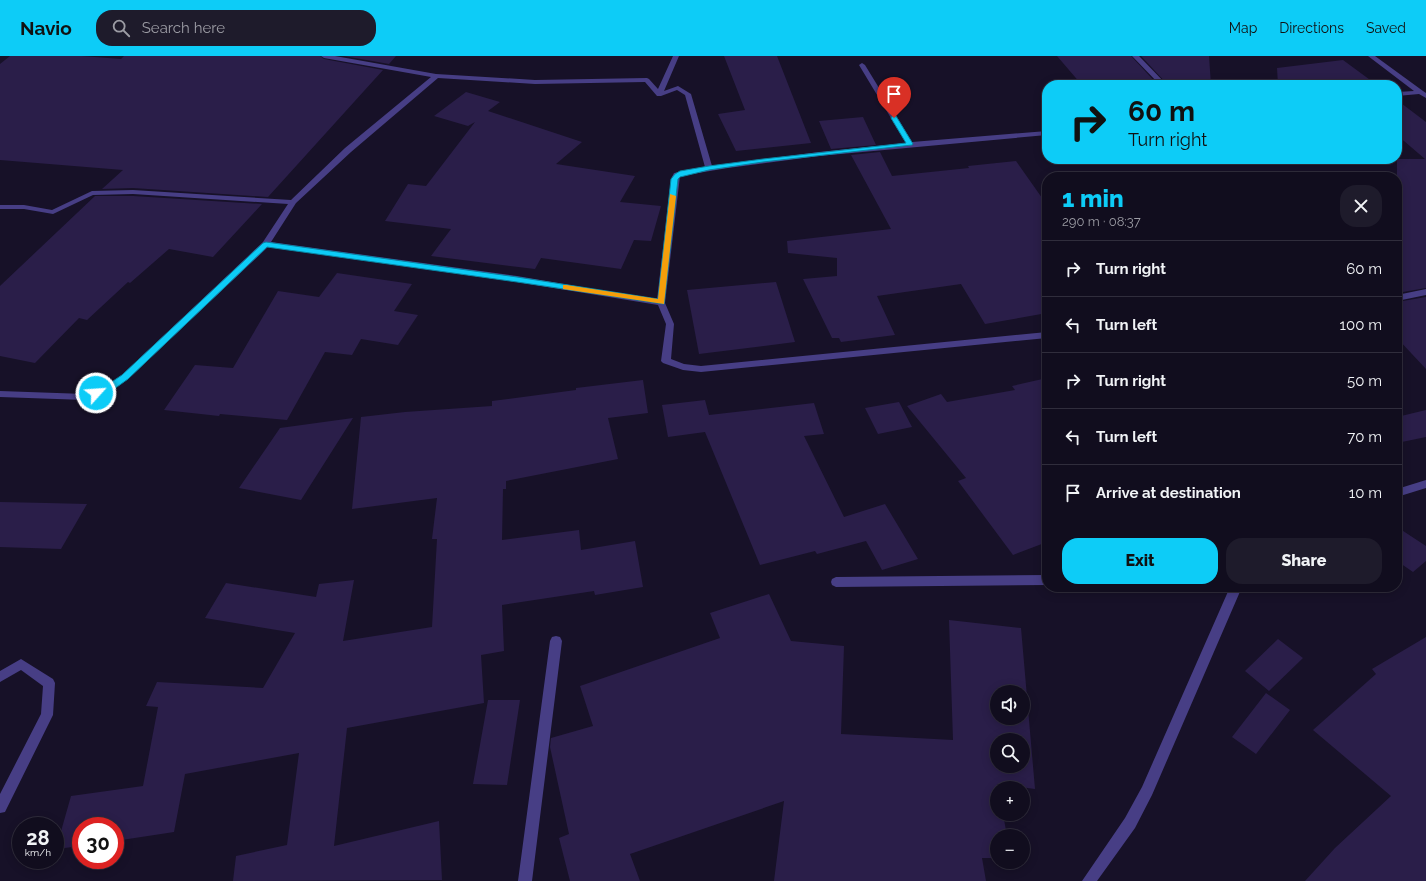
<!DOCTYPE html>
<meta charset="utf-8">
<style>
body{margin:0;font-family:Raleway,sans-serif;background:#1e1b2b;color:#f1f3f6;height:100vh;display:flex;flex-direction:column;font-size:15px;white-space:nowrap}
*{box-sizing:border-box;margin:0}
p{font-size:13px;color:#9c9ca4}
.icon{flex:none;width:22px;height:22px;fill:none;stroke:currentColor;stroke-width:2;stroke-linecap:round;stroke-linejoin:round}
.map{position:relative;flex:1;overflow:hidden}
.sheet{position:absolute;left:1042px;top:116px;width:360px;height:420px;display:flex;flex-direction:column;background:#110d1e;border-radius:16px;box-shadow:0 2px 10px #0003,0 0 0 1px #302d3c}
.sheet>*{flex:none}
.guide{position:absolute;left:1042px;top:24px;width:360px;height:84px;border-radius:16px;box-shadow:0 2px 10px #0003,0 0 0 1px #302d3c;background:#0dccf7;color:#111;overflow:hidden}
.fabs{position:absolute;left:990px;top:629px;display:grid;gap:8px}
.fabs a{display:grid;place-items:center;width:40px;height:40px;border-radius:50%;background:#110d1e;box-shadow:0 2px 10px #0003,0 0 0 1px #302d3c;font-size:20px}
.speed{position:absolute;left:12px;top:761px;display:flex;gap:8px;font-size:20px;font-weight:700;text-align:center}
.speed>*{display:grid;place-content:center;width:52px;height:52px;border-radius:50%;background:#110d1e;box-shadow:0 2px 10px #0003,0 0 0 1px #302d3c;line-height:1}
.speed small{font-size:10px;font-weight:400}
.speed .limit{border:6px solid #d22;background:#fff;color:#111}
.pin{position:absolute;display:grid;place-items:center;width:34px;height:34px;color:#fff;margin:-41px -17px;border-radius:50% 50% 50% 0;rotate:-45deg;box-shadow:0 0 4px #0007}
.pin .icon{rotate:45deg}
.me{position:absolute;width:44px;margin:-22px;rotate:64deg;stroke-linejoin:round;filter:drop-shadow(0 0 3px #0008)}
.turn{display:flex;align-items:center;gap:14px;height:84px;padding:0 20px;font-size:18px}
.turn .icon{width:52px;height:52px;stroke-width:2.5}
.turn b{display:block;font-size:28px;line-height:34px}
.round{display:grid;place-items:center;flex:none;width:42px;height:42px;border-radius:16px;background:#1e1b2b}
.overview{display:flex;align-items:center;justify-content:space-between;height:68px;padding:0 20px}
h1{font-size:24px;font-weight:800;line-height:30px;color:#0dccf7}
.cta{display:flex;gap:8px;margin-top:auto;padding:8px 20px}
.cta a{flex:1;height:46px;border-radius:16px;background:#0dccf7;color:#111;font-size:16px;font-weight:800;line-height:46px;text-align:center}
.cta a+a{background:#1e1b2b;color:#f1f3f6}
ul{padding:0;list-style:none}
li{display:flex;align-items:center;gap:12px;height:56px;padding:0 20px;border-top:1px solid #302d3c}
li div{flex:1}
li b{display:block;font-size:15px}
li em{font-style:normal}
header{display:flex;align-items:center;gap:24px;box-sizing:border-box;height:56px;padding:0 20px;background:#0dccf7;color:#111}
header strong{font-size:19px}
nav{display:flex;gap:22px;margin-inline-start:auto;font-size:14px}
.search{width:280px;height:36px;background:#1e1b2b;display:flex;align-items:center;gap:10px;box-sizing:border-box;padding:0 14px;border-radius:16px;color:#9c9ca4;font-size:15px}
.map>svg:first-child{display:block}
.building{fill:#2a1e49;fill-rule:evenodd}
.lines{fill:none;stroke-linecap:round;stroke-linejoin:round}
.minor{fill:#473e85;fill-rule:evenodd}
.route{fill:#0dccf7;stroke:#0885a1}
.slow{fill:#f59e0b}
</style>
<header>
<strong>Navio</strong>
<div class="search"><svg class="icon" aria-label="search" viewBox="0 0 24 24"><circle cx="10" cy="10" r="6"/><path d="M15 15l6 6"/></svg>Search here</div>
<nav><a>Map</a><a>Directions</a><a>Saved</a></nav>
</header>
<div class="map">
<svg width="1426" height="825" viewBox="0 0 1426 825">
<rect width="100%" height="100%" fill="#171128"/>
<path class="building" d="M 10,0 L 82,0 L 121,3 L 124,0 L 320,0 L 324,3 L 383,14 L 268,141 L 133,132 L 102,133 L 123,114 L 0,104 L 0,8 Z
M 344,0 L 396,0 L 389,8 Z
M 724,0 L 777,0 L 811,87 L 736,95 L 718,58 L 745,54 Z
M 1057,0 L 1131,0 L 1158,29 L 1122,29 L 1118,25 L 1081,28 Z
M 1141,0 L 1209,0 L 1211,29 L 1168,29 Z
M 1343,4 L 1377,29 L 1278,29 L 1277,12 Z
M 466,36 L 500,46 L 488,55 L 582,86 L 556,108 L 635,120 L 620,146 L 661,150 L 651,185 L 634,184 L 621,213 L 541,202 L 535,213 L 431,200 L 451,173 L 385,165 L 408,128 L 426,130 L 475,66 L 468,70 L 434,60 Z
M 1397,44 L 1426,66 L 1426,232 L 1397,237 L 1397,103 L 1425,103 L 1397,79 Z
M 863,61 L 876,89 L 831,93 L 819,65 Z
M 880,96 L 892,120 L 969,112 L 968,110 L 1016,105 L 1047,149 L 1047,257 L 985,268 L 961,228 L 877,240 L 895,279 L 841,286 L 839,282 L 832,282 L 803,223 L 837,220 L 837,202 L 788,197 L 787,185 L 891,173 L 851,99 Z
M 95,140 L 133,140 L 262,148 L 213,201 L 169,193 L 130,227 L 128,226 L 87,264 L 79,262 L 35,307 L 0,300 L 0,230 Z
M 337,217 L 412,228 L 394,255 L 418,259 L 398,289 L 361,283 L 352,299 L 325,296 L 287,364 L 220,358 L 219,360 L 164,354 L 195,309 L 233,312 L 278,235 L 319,241 Z
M 776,226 L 795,286 L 699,298 L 687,234 Z
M 1426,241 L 1426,313 L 1397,282 L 1397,246 Z
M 1047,322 L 1047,486 L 1013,499 L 958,425 L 966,422 L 907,350 L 941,338 L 947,346 L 1015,334 L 1012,330 Z
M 643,324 L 648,357 L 608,362 L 618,403 L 506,425 L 506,433 L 503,433 L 502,484 L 579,474 L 581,494 L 635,485 L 643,531 L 595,539 L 594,535 L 502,549 L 504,595 L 481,599 L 484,647 L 347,672 L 334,790 L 439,765 L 442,824 L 233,825 L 236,800 L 287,789 L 299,697 L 185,718 L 174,776 L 115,785 L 115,770 L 81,770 L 81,790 L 56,793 L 71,740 L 143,730 L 158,651 L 146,650 L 157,626 L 263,632 L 295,577 L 205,562 L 226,527 L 316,541 L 319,528 L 354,524 L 343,585 L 432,571 L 437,483 L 432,483 L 437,442 L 352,453 L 361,361 L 405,356 L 492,350 L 492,345 L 576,334 L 576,332 Z
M 705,344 L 709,359 L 814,347 L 824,378 L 804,380 L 844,461 L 885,448 L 918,503 L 882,514 L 866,485 L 817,498 L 815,495 L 760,509 L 705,376 L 668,381 L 662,349 Z
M 899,346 L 912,371 L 878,378 L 865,352 Z
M 1426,354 L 1426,381 L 1397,387 L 1397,361 Z
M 353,362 L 301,444 L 239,432 L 280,372 Z
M 0,446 L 47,447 L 87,448 L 61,493 L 0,491 Z
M 1397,471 L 1426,490 L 1426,505 L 1413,516 L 1397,505 Z
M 769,538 L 791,585 L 844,590 L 841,678 L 953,684 L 949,564 L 1021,572 L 1035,733 L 997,728 L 997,758 L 1003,758 L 1007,780 L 997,780 L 997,802 L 982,802 L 986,825 L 774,825 L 784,745 L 630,798 L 640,825 L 570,825 L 559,782 L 569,778 L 550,691 L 551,682 L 593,670 L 580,630 L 720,582 L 710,557 ZM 997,636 L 1023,636 L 1023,662 L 997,662 ZM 997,684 L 1023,684 L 1023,710 L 997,710 Z
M 1426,581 L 1426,825 L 1305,825 L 1335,792 L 1391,740 L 1313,674 L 1376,618 L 1372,613 Z
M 1278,583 L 1303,602 L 1269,635 L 1245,615 Z
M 1266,637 L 1290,654 L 1256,698 L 1232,681 Z
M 488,644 L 520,644 L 507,729 L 473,728 Z"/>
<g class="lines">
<path class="minor" d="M 321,0 L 335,0 L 436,18 L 535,24 L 647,22 L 649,23 L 658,33 L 673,0 L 679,0 L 664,35 L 678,30 L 691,38 L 712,110 L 819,96 L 906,87 L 859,9 L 862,7 L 865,9 L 912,86 L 1047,75 L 1047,79 L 819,100 L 728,112 L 680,120 L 665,247 L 674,268 L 671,303 L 684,308 L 701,310 L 1047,276 L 1047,282 L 701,316 L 683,314 L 663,307 L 661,305 L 666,268 L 658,249 L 517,226 L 268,191 L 128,323 L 110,336 L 85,344 L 0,341 L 0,335 L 85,338 L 104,332 L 122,319 L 263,186 L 288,148 L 133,138 L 93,139 L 53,158 L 24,153 L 0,153 L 0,149 L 24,149 L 52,154 L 92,135 L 133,134 L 291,144 L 345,92 L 431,21 L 324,2 ZM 438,22 L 535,28 L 645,26 L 657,40 L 661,40 L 677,34 L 685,39 L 705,111 L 674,117 L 671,123 L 657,244 L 517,220 L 271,186 L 296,147 L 351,96 Z
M 1132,0 L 1139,0 L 1167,29 L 1160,29 Z
M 1368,0 L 1375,0 L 1423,35 L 1426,37 L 1426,42 L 1419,38 L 1397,40 L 1397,36 L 1414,35 Z
M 1426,233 L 1426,239 L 1397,245 L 1397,239 Z
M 1426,424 L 1426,432 L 1397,441 L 1397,433 Z
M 1047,519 L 1047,529 L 836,531 L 832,529 L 831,526 L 832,523 L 836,521 Z
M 1230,531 L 1242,531 L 1152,739 L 1135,772 L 1097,825 L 1082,825 L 1125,762 L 1142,731 Z
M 556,580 L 560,581 L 562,585 L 532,825 L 518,825 L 550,585 L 552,581 Z
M 21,603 L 53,623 L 55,627 L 53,659 L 5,756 L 0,757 L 0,738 L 41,658 L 43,630 L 21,614 L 0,626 L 0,615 Z"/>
</g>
<path class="route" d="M 892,60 L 896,60 L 913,88 L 912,89 L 763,106 L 709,114 L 680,121 L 678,123 L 664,248 L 517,226 L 267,191 L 128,323 L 110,336 L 96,340 L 92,337 L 93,335 L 104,331 L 122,319 L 263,187 L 266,186 L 517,221 L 658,243 L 671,123 L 675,118 L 680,115 L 709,110 L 763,103 L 906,87 L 891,62 Z"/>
<path class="slow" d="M 670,138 L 676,140 L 664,248 L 563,233 L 563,229 L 566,229 L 658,243 Z"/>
</svg>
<div class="fabs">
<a><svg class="icon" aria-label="sound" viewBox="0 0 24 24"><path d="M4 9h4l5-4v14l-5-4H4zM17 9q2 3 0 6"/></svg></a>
<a><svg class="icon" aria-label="search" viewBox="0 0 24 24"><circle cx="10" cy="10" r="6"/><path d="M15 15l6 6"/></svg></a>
<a>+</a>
<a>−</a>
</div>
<div class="speed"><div>28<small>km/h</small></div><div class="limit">30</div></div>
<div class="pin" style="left:894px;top:62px;background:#d93025"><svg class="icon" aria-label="arrive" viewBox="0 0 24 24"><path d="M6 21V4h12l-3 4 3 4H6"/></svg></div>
<svg class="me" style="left:96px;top:337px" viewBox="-20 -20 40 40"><circle r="17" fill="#0dccf7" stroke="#fff" stroke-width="3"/><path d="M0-11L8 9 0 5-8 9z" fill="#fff"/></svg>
<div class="guide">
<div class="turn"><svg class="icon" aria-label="right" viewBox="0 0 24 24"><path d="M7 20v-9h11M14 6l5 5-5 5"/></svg><div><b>60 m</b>Turn right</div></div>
</div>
<section class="sheet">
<div class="overview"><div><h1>1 min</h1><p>290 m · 08:37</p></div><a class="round"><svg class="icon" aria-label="close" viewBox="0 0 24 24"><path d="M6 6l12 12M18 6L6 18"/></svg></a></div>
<ul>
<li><svg class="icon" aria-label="right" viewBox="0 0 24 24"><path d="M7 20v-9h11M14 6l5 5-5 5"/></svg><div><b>Turn right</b></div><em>60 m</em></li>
<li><svg class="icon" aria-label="left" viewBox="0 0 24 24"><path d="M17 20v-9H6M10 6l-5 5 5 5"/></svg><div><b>Turn left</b></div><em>100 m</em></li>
<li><svg class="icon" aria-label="right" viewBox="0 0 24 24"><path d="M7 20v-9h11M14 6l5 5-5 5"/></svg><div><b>Turn right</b></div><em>50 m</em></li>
<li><svg class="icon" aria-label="left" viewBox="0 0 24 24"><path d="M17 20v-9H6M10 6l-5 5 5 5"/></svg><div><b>Turn left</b></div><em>70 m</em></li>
<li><svg class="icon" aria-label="arrive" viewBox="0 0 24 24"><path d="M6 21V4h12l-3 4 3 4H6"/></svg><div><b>Arrive at destination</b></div><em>10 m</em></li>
</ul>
<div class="cta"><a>Exit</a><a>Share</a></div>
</section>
</div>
